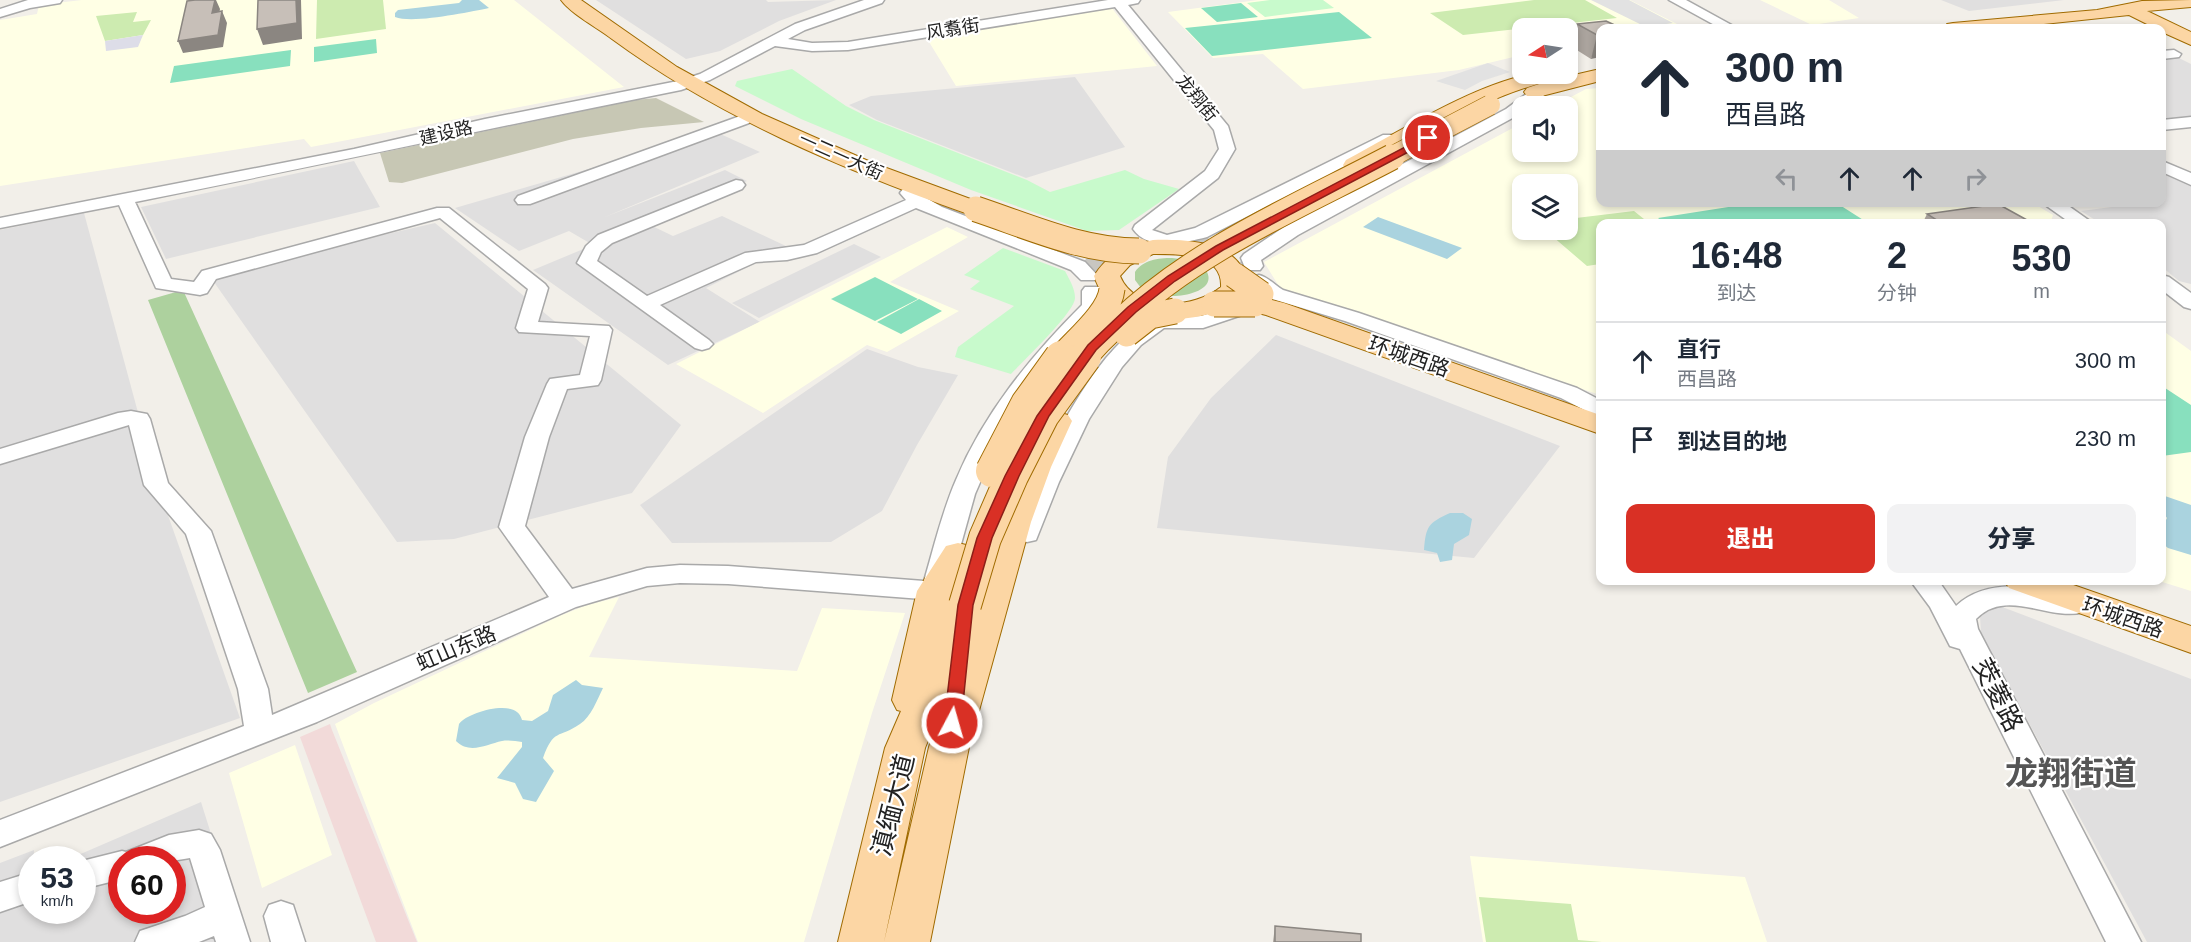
<!DOCTYPE html>
<html lang="zh">
<meta charset="utf-8">
<style>
body{margin:0;font-family:Helvetica,"Noto Sans SC",sans-serif;background:#f2f2f3;color:#1f2937;height:100vh;display:flex;flex-direction:column;font-size:22px;white-space:nowrap}
*{box-sizing:border-box;margin:0}
p{font-size:20px;color:#747a83}
.icon{flex:none;width:33px;height:33px;fill:none;stroke:currentColor;stroke-width:2;stroke-linecap:round;stroke-linejoin:round}
.map{position:relative;flex:1;overflow:hidden}
.details{position:absolute;left:1596px;top:219px;width:570px;height:366px;display:flex;flex-direction:column;background:#fff;border-radius:12px;box-shadow:0 3px 9px #0003}
.details>*{flex:none}
.hud{position:absolute;left:1596px;top:24px;width:570px;height:183px;border-radius:12px;box-shadow:0 3px 9px #0003;background:#fff;color:#1f2937;overflow:hidden}
.needle{width:39px;rotate:258deg}
.fabs{position:absolute;left:1512px;top:18px;display:grid;gap:12px}
.fabs a{display:grid;place-items:center;width:66px;height:66px;border-radius:12px;background:#fff;box-shadow:0 3px 9px #0003;font-size:30px}
.speed{position:absolute;left:18px;top:846px;display:flex;gap:12px;font-size:30px;font-weight:700;text-align:center}
.speed>*{display:grid;place-content:center;width:78px;height:78px;border-radius:50%;background:#fff;box-shadow:0 3px 9px #0003;line-height:1}
.speed small{font-size:15px;font-weight:400}
.speed .limit{border:9px solid #d22;background:#fff;color:#111}
.pin{position:absolute;display:grid;place-items:center;width:51px;height:51px;color:#fff;margin:-26px;border:3px solid #fff;border-radius:50%;box-shadow:0 2px 6px #0007}
.me{position:absolute;width:66px;margin:-33px;rotate:6deg;stroke-linejoin:round;filter:drop-shadow(0 0 4px #0008)}
.turn{display:flex;align-items:center;gap:21px;height:126px;padding:0 30px;font-size:27px}
.turn .icon{width:78px;height:78px;stroke-width:2.5}
.turn b{display:block;font-size:42px;line-height:51px}
.lanes{display:flex;align-items:center;height:57px;padding:0 30px;background:#0003;justify-content:center;gap:30px;direction:ltr}
.lanes .off{opacity:.35}
.eta{display:flex;justify-content:space-evenly;align-items:center;height:102px;text-align:center}
.eta b{font-size:36px;font-weight:800;line-height:42px}
.action{display:flex;gap:12px;margin-top:auto;padding:12px 30px}
.action a{flex:1;height:69px;border-radius:12px;background:#d93025;color:#fff;font-size:24px;font-weight:800;line-height:69px;text-align:center}
.action a+a{background:#f2f2f3;color:#1f2937}
ul{padding:0;list-style:none}
li{display:flex;align-items:center;gap:18px;height:78px;padding:0 30px;border-top:2px solid #e0e1e3}
li div{flex:1}
li b{display:block;font-size:22px}
li em{font-style:normal}
.map>svg:first-child{display:block}
.residential{fill:#e0dfdf;fill-rule:evenodd}
.commercial{fill:#f2dad9}
.education{fill:#ffffe5;fill-rule:evenodd}
.construction{fill:#c7c7b4}
.grass{fill:#cdebb0}
.forest{fill:#add19e}
.park{fill:#c8facc}
.pitch{fill:#88e0be}
.parking{fill:#e2e2e2}
.plaza{fill:#dddde8}
.water{fill:#aad3df}
.lines{fill:none;stroke-linecap:round;stroke-linejoin:round}
.minor-tunnel{stroke:#c8c6c1;stroke-width:19;stroke-dasharray:19 10;stroke-linecap:butt}
.minor-casing{stroke:#a9a9a9;stroke-width:3}
.major-casing{stroke:#a06b00;stroke-width:2}
.minor{fill:#fff;fill-rule:evenodd}
.major{fill:#fcd6a4;fill-rule:evenodd}
.major-bridge-far2-casing{stroke:#a06b00;stroke-width:21;stroke-linecap:butt}
.major-bridge-far1-casing{stroke:#a06b00;stroke-width:27;stroke-linecap:butt}
.major-bridge-casing{stroke:#a06b00;stroke-width:34;stroke-linecap:butt}
.major-bridge-far2{stroke:#fcd6a4;stroke-width:20}
.major-bridge-far1{stroke:#fcd6a4;stroke-width:25}
.major-bridge{stroke:#fcd6a4;stroke-width:32}
.wall{fill:#aba49e}
.shaded-wall{fill:#8b8681}
.building{fill:#c7bfb8;stroke:#8b8681;stroke-width:1.5}
.route{fill:#d93025;stroke:#8d1f18;stroke-width:1.5}
.labels{text-anchor:middle;dominant-baseline:central;stroke-width:4.5;stroke-linejoin:round;paint-order:stroke}
.far-street-label{font-size:18px;fill:#222;stroke:#fff}
.street-label{font-size:21px;fill:#222;stroke:#fff}
.near-street-label{font-size:26px;fill:#222;stroke:#fff}
.near-district-label{font-size:33px;font-weight:bold;fill:#555;stroke:#fff}
</style>
<div class="map">
<svg width="2191" height="942" viewBox="0 0 2191 942">
<rect width="100%" height="100%" fill="#f2efe9"/>
<path class="residential" d="M 596,0 L 766,0 L 768,2 L 836,0 L 779,21 L 720,51 L 686,59 Z
M 1941,0 L 2064,0 L 1969,11 Z
M 2171,54 L 2191,64 L 2191,117 L 2165,120 L 2162,118 L 2162,55 Z
M 1075,77 L 1125,147 L 1026,178 L 877,120 L 849,105 L 871,96 Z
M 716,132 L 760,152 L 605,217 L 725,170 L 747,181 L 648,224 L 673,236 L 722,216 L 788,247 L 706,288 L 760,322 L 668,365 L 533,270 L 593,245 L 569,231 L 519,251 L 455,208 Z
M 354,161 L 380,207 L 166,259 L 141,207 Z
M 2162,168 L 2191,183 L 2191,284 L 2179,281 L 2162,267 L 2162,224 L 2100,223 L 2081,211 L 2166,200 L 2162,200 Z
M 84,213 L 159,490 L 240,718 L 0,802 L 0,230 Z
M 435,223 L 681,425 L 632,493 L 454,539 L 397,542 L 209,275 Z
M 854,244 L 881,257 L 759,318 L 732,303 Z
M 1276,335 L 1560,446 L 1474,558 L 1157,528 L 1168,457 L 1211,398 Z
M 867,349 L 918,367 L 958,375 L 917,445 L 882,511 L 831,542 L 672,543 L 640,505 Z
M 1997,605 L 2191,679 L 2191,942 L 2147,942 L 1981,634 L 1980,616 Z
M 201,802 L 245,942 L 0,942 L 0,863 L 34,850 L 32,910 L 82,910 L 82,860 L 69,859 ZM 122,860 L 172,860 L 172,910 L 122,910 Z"/>
<path class="commercial" d="M 330,724 L 332,730 L 417,942 L 376,942 L 300,737 Z"/>
<path class="education" d="M 82,0 L 514,0 L 624,87 L 311,147 L 304,139 L 0,186 L 0,20 L 37,14 L 39,5 Z
M 1258,0 L 1630,0 L 1677,24 L 1656,26 L 1658,28 L 1600,28 L 1600,40 L 1568,45 L 1568,28 L 1522,28 L 1522,55 L 1459,70 L 1303,89 L 1263,54 L 1213,58 L 1168,12 Z
M 1760,0 L 1829,0 L 1859,18 L 1812,25 Z
M 1111,7 L 1157,66 L 956,86 L 926,37 Z
M 1600,88 L 1600,202 L 2031,202 L 2053,215 L 2050,224 L 1600,224 L 1600,395 L 1280,288 L 1264,262 L 1522,123 L 1522,152 L 1568,152 L 1568,106 L 1554,106 L 1586,89 ZM 1522,184 L 1568,184 L 1568,230 L 1522,230 Z
M 947,227 L 968,237 L 890,282 L 959,311 L 887,352 L 867,345 L 763,413 L 676,364 Z
M 2162,330 L 2191,351 L 2191,591 L 2159,581 L 2162,580 Z
M 619,597 L 589,657 L 797,671 L 822,608 L 905,613 L 872,713 L 804,942 L 418,942 L 335,724 L 374,703 L 562,615 L 587,605 Z
M 295,745 L 332,855 L 262,888 L 229,773 Z
M 1470,856 L 1745,877 L 1767,942 L 1483,942 Z"/>
<path class="construction" d="M 656,98 L 704,122 L 641,128 L 573,139 L 402,183 L 389,182 L 380,153 L 635,100 Z"/>
<path class="grass" d="M 317,0 L 383,0 L 386,29 L 316,39 Z
M 1534,0 L 1585,0 L 1617,18 L 1463,35 L 1430,13 Z
M 137,12 L 133,22 L 151,20 L 143,35 L 105,41 L 96,16 Z
M 1634,211 L 1649,223 L 1600,224 L 1600,264 L 1587,266 L 1545,230 L 1568,230 L 1568,219 Z
M 1479,897 L 1571,904 L 1578,940 L 1602,942 L 1486,942 Z"/>
<path class="forest" d="M 1172,258 L 1180,259 L 1206,270 C 1218,290 1185,297 1170,296 C 1161,295 1150,290 1141,288 L 1135,280 L 1135,272 C 1143,260 1158,258 1172,258 Z
M 183,290 L 357,672 L 308,693 L 148,300 Z"/>
<path class="park" d="M 1270,0 L 1323,0 L 1334,8 L 1265,17 L 1247,3 Z
M 792,69 L 846,106 L 874,120 L 1027,180 L 1050,192 L 1125,170 L 1144,179 L 1179,189 L 1119,230 L 1087,231 L 971,190 L 801,119 L 735,86 L 737,81 Z
M 1003,248 L 1065,271 C 1069,279 1075,288 1075,298 C 1075,312 1023,361 1011,374 L 955,357 L 958,347 L 1014,306 L 970,289 L 980,281 L 964,275 Z"/>
<path class="pitch" d="M 1241,3 L 1258,17 L 1217,22 L 1201,8 Z
M 1339,12 L 1372,38 L 1212,56 L 1185,28 Z
M 376,39 L 377,53 L 314,62 L 314,47 Z
M 291,50 L 290,66 L 170,83 L 174,66 Z
M 1835,202 L 1868,223 L 1666,224 L 1658,218 L 1754,203 Z
M 875,277 L 918,299 L 875,321 L 831,299 Z
M 919,299 L 942,311 L 901,334 L 877,322 Z
M 2162,386 L 2191,405 L 2191,452 L 2162,456 Z"/>
<path class="parking" d="M 1591,0 L 1629,0 L 1673,23 L 1646,27 Z
M 1488,63 L 1510,72 L 1482,81 L 1465,90 L 1436,81 Z"/>
<path class="plaza" d="M 143,35 L 138,47 L 106,51 L 105,41 Z"/>
<path class="water" d="M 462,0 L 479,0 L 489,8 C 469,12 413,24 395,17 L 395,13 L 398,10 L 459,3 Z
M 1378,217 L 1462,248 L 1447,259 L 1363,227 Z
M 2162,495 L 2191,505 L 2191,555 L 2168,548 L 2162,543 L 2162,521 L 2166,520 L 2167,518 L 2162,511 Z
M 1450,513 L 1463,513 L 1472,519 L 1469,535 L 1454,544 L 1452,560 L 1440,562 L 1437,553 L 1424,550 C 1426,526 1428,523 1450,513 Z
M 576,680 L 582,685 L 603,688 C 597,700 591,717 580,724 C 558,739 554,728 543,758 L 554,771 L 536,802 L 523,799 L 515,783 L 497,778 L 522,747 L 522,742 C 516,741 508,740 502,741 C 487,744 470,755 456,741 L 459,724 C 467,713 505,702 517,712 C 520,714 521,717 522,720 L 532,721 L 548,711 L 553,695 Z"/>
<g class="lines">
<path class="minor-tunnel" d="M 1189,238 L 1227,248 L 1246,260
M 1091,268 L 1102,255 L 1116,247"/>
<g class="minor-casing">
<path id="minor" d="M 28,0 L 62,0 L 60,3 L 30,8 L 0,17 L 0,9 Z
M 864,0 L 884,0 L 882,3 L 805,30 L 788,39 L 812,43 L 848,42 L 1108,0 L 1140,0 L 1138,3 L 1128,5 L 1228,126 L 1235,149 L 1218,178 L 1152,230 L 1167,235 L 1195,228 L 1383,135 L 1395,135 L 1397,138 L 1395,141 L 1207,237 C 1183,243 1148,251 1133,229 L 1135,225 L 1205,171 L 1219,149 L 1214,130 L 1115,7 L 848,50 L 812,51 L 775,46 L 710,80 L 681,90 C 499,126 318,166 135,202 L 171,279 L 194,282 L 202,271 L 437,208 L 449,208 L 545,284 L 548,288 L 538,322 L 609,326 L 612,330 L 601,380 L 598,385 L 567,389 L 549,437 L 525,526 L 572,589 L 647,568 L 680,565 L 728,566 L 924,581 C 934,547 942,512 956,480 C 984,413 1031,356 1082,305 L 1082,291 L 1085,287 L 1099,287 L 1102,291 L 1102,306 L 1034,384 L 998,441 L 975,494 L 948,591 L 944,597 L 935,600 L 728,584 L 680,583 L 647,586 L 576,607 L 317,722 L 0,847 L 0,820 L 244,726 L 238,689 L 186,534 L 144,485 L 129,425 L 0,464 L 0,449 L 118,413 L 131,411 L 147,414 L 150,419 L 168,483 L 211,531 L 268,689 L 272,715 L 549,597 L 499,527 L 525,437 L 547,384 L 550,379 L 580,375 L 590,336 L 519,332 L 516,328 L 528,289 L 440,218 L 216,279 L 207,293 L 200,295 L 156,288 L 119,205 L 0,228 L 0,218 L 354,149 L 485,119 L 678,81 L 700,74 L 795,24 Z
M 1669,0 L 1686,0 L 1737,28 L 1720,28 Z
M 2174,50 L 2181,54 L 2179,57 L 2162,59 L 2162,51 Z
M 1542,84 L 1547,86 L 1550,89 C 1543,97 1532,106 1522,106 L 1522,112 L 1518,115 L 1298,235 L 1261,260 L 1263,266 L 1260,270 L 1246,270 L 1241,258 L 1244,254 L 1284,227 L 1506,109 L 1537,86 Z
M 743,115 L 749,117 L 751,120 L 749,123 L 530,204 L 518,204 L 515,200 L 518,196 Z
M 2191,117 L 2191,127 L 2162,130 L 2162,120 Z
M 2162,161 L 2191,173 L 2191,185 L 2162,172 Z
M 736,180 L 742,181 L 745,185 L 742,189 L 612,243 L 601,252 L 597,261 L 647,296 L 745,253 L 804,245 L 906,200 L 900,193 L 903,189 L 909,188 L 942,207 L 1085,262 L 1098,276 L 1095,280 L 1081,280 L 1071,270 L 916,208 L 817,253 L 787,260 L 756,262 L 660,305 L 709,340 L 713,344 L 709,348 L 702,350 L 695,348 L 577,263 L 586,246 L 598,235 Z
M 2041,202 L 2063,202 L 2094,224 L 2072,224 Z
M 1259,275 C 1268,277 1274,285 1283,290 L 1359,313 L 1577,388 L 1600,400 L 1600,416 L 1592,414 L 1561,398 L 1345,321 L 1269,298 L 1259,293 L 1249,281 L 1252,277 Z
M 2162,275 L 2169,277 L 2191,293 L 2191,309 L 2184,307 L 2162,290 Z
M 1241,303 L 1248,305 L 1251,309 L 1248,313 L 1203,328 L 1164,328 L 1141,345 L 1122,367 L 1089,419 L 1059,482 L 1036,540 L 1027,542 L 1018,540 L 1014,534 C 1037,473 1065,409 1106,358 C 1113,350 1121,341 1129,335 C 1137,329 1144,325 1150,318 L 1201,316 Z
M 1910,580 L 1938,580 L 1956,606 C 1988,575 2046,587 2084,598 L 2088,605 L 2084,612 C 2049,622 2007,587 1976,619 L 1978,629 L 2141,942 L 2106,942 L 1960,649 L 1950,646 L 1930,607 Z
M 199,830 L 211,834 L 220,850 L 250,942 L 216,942 L 214,936 L 199,942 L 135,942 L 140,931 L 185,916 L 205,907 L 190,858 L 172,861 L 122,860 L 122,879 L 82,889 L 82,861 L 122,851 L 126,852 L 169,835 Z
M 32,872 L 32,901 L 0,912 L 0,882 Z
M 281,901 L 293,905 L 305,942 L 271,942 L 264,916 L 269,905 Z"/>
</g>
<g class="major-casing">
<path id="major" d="M 561,0 L 581,0 L 677,67 L 762,114 L 873,163 L 984,204 L 988,209 L 984,214 L 976,216 L 968,214 C 842,169 720,118 612,39 C 598,28 571,14 561,0 Z
M 2191,0 L 2191,7 L 2147,11 L 2191,32 L 2191,45 L 2162,32 L 2162,28 L 2155,28 L 2129,15 L 2007,28 L 1944,28 L 1947,24 L 1953,23 L 2097,10 L 2142,1 Z
M 1600,69 L 1600,81 L 1534,98 L 1527,96 L 1524,92 L 1527,88 L 1545,82 C 1479,99 1421,138 1362,170 L 1354,172 L 1346,170 L 1343,165 L 1346,160 C 1399,132 1473,85 1531,74 C 1541,72 1553,74 1563,74 L 1561,78 Z
M 1153,240 C 1189,239 1248,242 1247,290 C 1224,324 1143,328 1112,303 C 1102,295 1098,287 1094,276 C 1109,252 1127,246 1153,240 ZM 1153,254 C 1179,254 1223,253 1221,287 C 1194,309 1135,313 1120,276 L 1130,265 Z
M 1255,296 L 1284,303 L 1600,415 L 1600,434 L 1266,315 L 1246,310 L 1242,304 L 1246,298 Z
M 1057,412 L 1068,415 L 1072,421 L 1051,467 L 1031,522 L 969,747 L 930,942 L 884,942 L 929,747 L 941,708 L 925,748 L 884,942 L 838,942 L 885,748 L 901,711 L 897,710 L 892,700 L 917,591 L 946,546 L 958,543 L 970,546 L 975,554 L 953,591 L 951,599 L 965,593 L 975,596 C 994,535 1014,478 1042,421 L 1046,415 Z
M 2004,580 L 2059,580 L 2191,626 L 2191,653 L 2009,588 Z"/>
</g>
<use href="#minor" class="minor"/>
<use href="#major" class="major"/>
<g class="major-bridge-far2-casing">
<path id="major-bridge-far2" d="M 1389,158 L 1490,105"/>
</g>
<g class="major-bridge-far1-casing">
<path id="major-bridge-far1" d="M 976,209 C 1030,227 1082,251 1139,251
M 1234,275 L 1261,294
M 1214,304 L 1255,304
M 1127,334 L 1150,316 L 1175,311
M 1060,359 C 1076,340 1110,313 1112,289
M 1084,359 C 1094,345 1106,334 1119,323 C 1196,249 1299,206 1392,157"/>
</g>
<g class="major-bridge-casing">
<path id="major-bridge" d="M 992,471 L 1027,404 L 1061,357
M 965,605 L 985,538 L 1012,476 L 1043,415 L 1085,357"/>
</g>
<use href="#major-bridge-far2" class="major-bridge-far2"/>
<use href="#major-bridge-far1" class="major-bridge-far1"/>
<use href="#major-bridge" class="major-bridge"/>
</g>
<path class="wall" d="M 1606,21 L 1591,59 L 1572,47 L 1577,24 Z
M 1870,202 L 1911,202 L 1881,206 L 1875,203 L 1871,203 Z
M 1927,214 L 2025,224 L 1922,224 Z
M 1275,926 L 1361,942 L 1273,942 Z"/>
<path class="shaded-wall" d="M 215,0 L 216,0 L 220,9 L 217,24 L 212,13 Z
M 296,0 L 301,0 L 302,39 L 263,45 L 257,29 Z
M 222,11 L 227,23 L 223,47 L 183,53 L 178,41 Z
M 1597,35 L 1600,35 L 1600,57 L 1591,59 Z
M 1883,202 L 1911,202 L 1881,206 Z
M 2027,220 L 2025,224 L 2006,224 Z"/>
<path class="building" d="M 195,0 L 215,0 L 212,13 L 222,11 L 218,35 L 178,41 L 187,1 Z
M 258,0 L 296,0 L 297,23 L 257,29 Z
M 1606,21 L 1621,28 L 1600,28 L 1600,35 L 1597,35 L 1577,24 Z
M 1998,204 L 2027,220 L 2006,224 L 1943,224 L 1927,214 Z
M 1275,926 L 1361,934 L 1361,942 L 1275,942 Z"/>
<path class="route" d="M 1428,135 L 1431,136 L 1431,140 L 1223,250 L 1175,281 L 1136,312 L 1096,350 L 1049,416 L 1019,476 L 992,538 L 973,605 L 961,723 L 958,728 L 952,730 L 946,728 L 944,723 L 958,605 L 977,538 L 1005,476 L 1037,416 L 1088,345 L 1128,307 L 1168,276 L 1216,246 Z"/>
<g class="labels">
<g class="far-street-label">
<text transform="translate(953 29) rotate(-9)">风翥街</text>
<text transform="translate(1197 98) rotate(51)">龙翔街</text>
<text transform="translate(446 133) rotate(-13)">建设路</text>
<text transform="translate(841 156) rotate(24)">一二一大街</text>
</g>
<g class="street-label">
<text transform="translate(1409 356) rotate(19)">环城西路</text>
<text transform="translate(2123 617) rotate(19)">环城西路</text>
<text transform="translate(456 648) rotate(-23)">虹山东路</text>
</g>
<g class="near-street-label">
<text transform="translate(1998 695) rotate(63)">茭菱路</text>
<text transform="translate(893 805) rotate(-76)">滇缅大道</text>
</g>
<g class="near-district-label">
<text x="2071" y="773">龙翔街道</text>
</g>
</g>
</svg>
<div class="fabs">
<a><svg class="needle" viewBox="-14 -14 28 28"><path d="M0-13l5 13h-10z" fill="#e53935"/><path d="M0 13l5-13h-10z" fill="#747a83"/></svg></a>
<a><svg class="icon" aria-label="sound" viewBox="0 0 24 24"><path d="M4 9h4l5-4v14l-5-4H4zM17 9q2 3 0 6"/></svg></a>
<a><svg class="icon" aria-label="layers" viewBox="0 0 24 24"><path d="M12 4l9 5-9 5-9-5zM3 14l9 5 9-5"/></svg></a>
</div>
<div class="speed"><div>53<small>km/h</small></div><div class="limit">60</div></div>
<div class="pin" style="left:1428px;top:138px;background:#d93025"><svg class="icon" aria-label="arrive" viewBox="0 0 24 24"><path d="M6 21V4h12l-3 4 3 4H6"/></svg></div>
<svg class="me" style="left:952px;top:723px" viewBox="-20 -20 40 40"><circle r="17" fill="#d93025" stroke="#fff" stroke-width="3"/><path d="M0-11L8 9 0 5-8 9z" fill="#fff"/></svg>
<div class="hud">
<div class="turn"><svg class="icon" aria-label="ahead" viewBox="0 0 24 24"><path d="M12 20V5M6 11l6-6 6 6"/></svg><div><b>300 m</b>西昌路</div></div>
<div class="lanes"><svg class="icon off" aria-label="left" viewBox="0 0 24 24"><path d="M17 20v-9H6M10 6l-5 5 5 5"/></svg><svg class="icon" aria-label="ahead" viewBox="0 0 24 24"><path d="M12 20V5M6 11l6-6 6 6"/></svg><svg class="icon" aria-label="ahead" viewBox="0 0 24 24"><path d="M12 20V5M6 11l6-6 6 6"/></svg><svg class="icon off" aria-label="right" viewBox="0 0 24 24"><path d="M7 20v-9h11M14 6l5 5-5 5"/></svg></div>
</div>
<section class="details">
<div class="eta">
<div><b>16:48</b><p>到达</p></div>
<div><b>2</b><p>分钟</p></div>
<div><b>530</b><p>m</p></div>
</div>
<ul>
<li><svg class="icon" aria-label="ahead" viewBox="0 0 24 24"><path d="M12 20V5M6 11l6-6 6 6"/></svg><div><b>直行</b><p>西昌路</p></div><em>300 m</em></li>
<li><svg class="icon" aria-label="arrive" viewBox="0 0 24 24"><path d="M6 21V4h12l-3 4 3 4H6"/></svg><div><b>到达目的地</b></div><em>230 m</em></li>
</ul>
<div class="action"><a>退出</a><a>分享</a></div>
</section>
</div>
